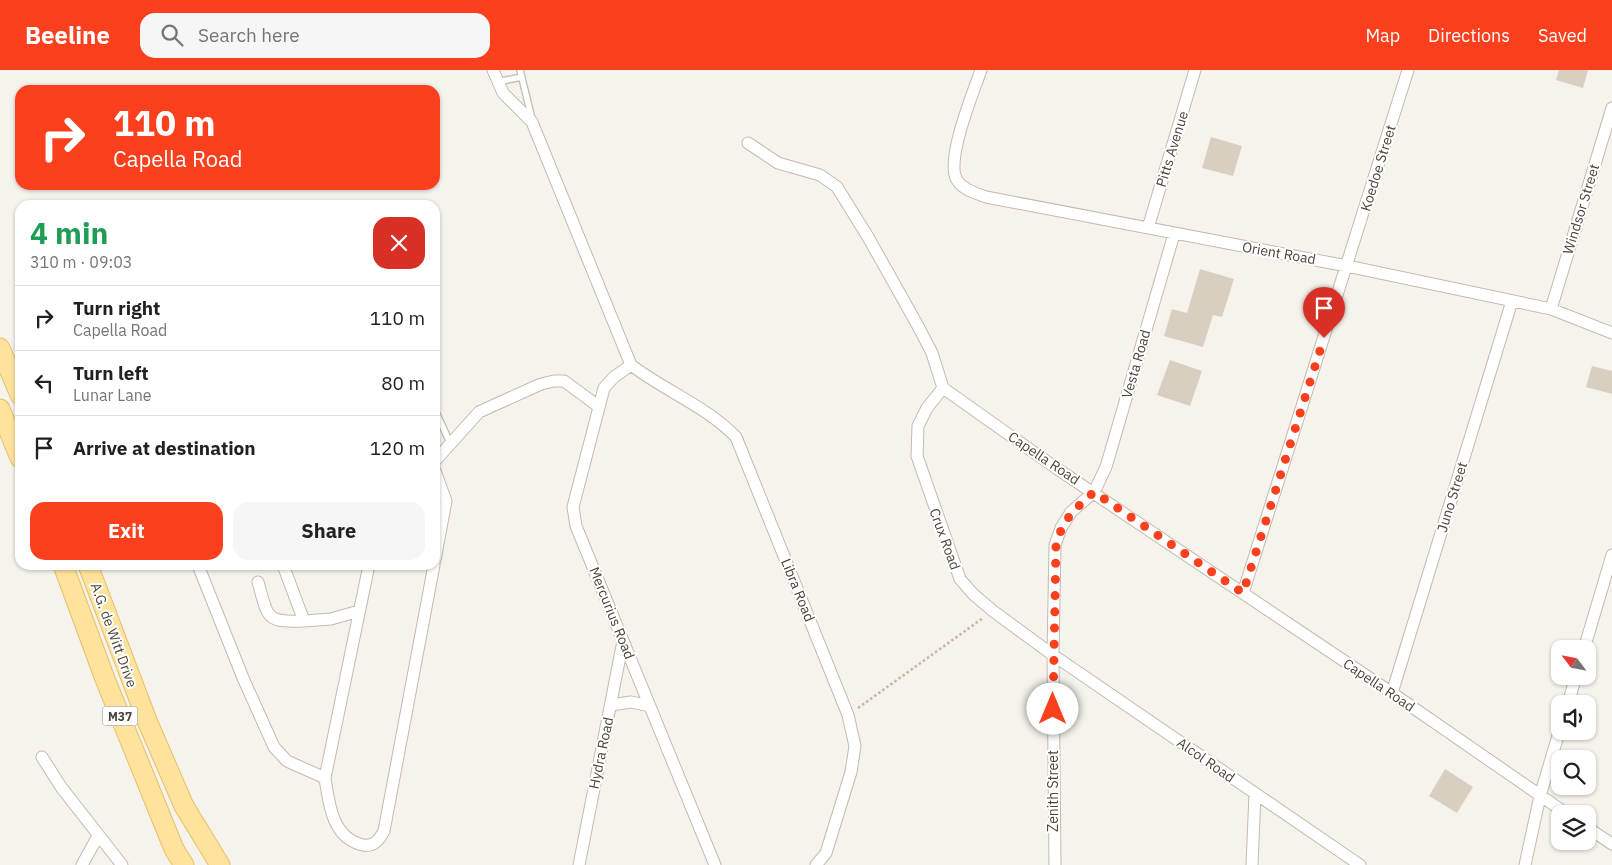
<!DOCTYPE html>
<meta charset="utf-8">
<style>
body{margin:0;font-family:"IBM Plex Sans",sans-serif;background:#f6f6f6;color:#202124;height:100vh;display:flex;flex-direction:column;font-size:19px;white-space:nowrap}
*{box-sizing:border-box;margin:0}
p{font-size:16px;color:#757577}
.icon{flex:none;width:28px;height:28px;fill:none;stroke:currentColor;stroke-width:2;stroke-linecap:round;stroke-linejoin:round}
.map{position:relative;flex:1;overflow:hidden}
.drawer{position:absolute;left:15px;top:130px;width:425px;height:370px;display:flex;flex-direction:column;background:#fff;border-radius:15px;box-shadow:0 1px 4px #0004}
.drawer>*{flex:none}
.banner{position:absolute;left:15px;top:15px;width:425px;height:105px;border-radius:15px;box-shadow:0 1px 4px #0004;background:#fc3f1d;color:#fff;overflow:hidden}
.needle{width:32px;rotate:302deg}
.buttons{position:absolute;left:1551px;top:570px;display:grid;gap:10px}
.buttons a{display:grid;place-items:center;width:45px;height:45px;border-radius:10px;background:#fff;box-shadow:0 1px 4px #0004;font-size:25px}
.pin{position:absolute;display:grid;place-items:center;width:42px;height:42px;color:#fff;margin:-51px -21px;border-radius:50% 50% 50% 0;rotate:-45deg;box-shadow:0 0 5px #0007}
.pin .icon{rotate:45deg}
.me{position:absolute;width:55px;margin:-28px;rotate:0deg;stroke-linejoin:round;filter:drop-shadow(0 0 4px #0008)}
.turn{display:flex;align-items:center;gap:18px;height:105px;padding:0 15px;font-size:22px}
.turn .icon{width:65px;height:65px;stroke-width:2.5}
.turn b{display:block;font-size:35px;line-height:42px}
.round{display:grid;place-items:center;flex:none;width:52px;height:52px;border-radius:15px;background:#f6f6f6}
.summary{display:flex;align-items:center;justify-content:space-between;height:85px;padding:0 15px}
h1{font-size:30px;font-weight:700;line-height:38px;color:#1e9e55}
.cta{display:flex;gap:10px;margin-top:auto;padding:10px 15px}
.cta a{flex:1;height:58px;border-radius:15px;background:#fc3f1d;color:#fff;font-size:20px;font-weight:700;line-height:58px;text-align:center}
.cta a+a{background:#f6f6f6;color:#202124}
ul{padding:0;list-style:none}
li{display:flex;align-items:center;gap:15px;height:65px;padding:0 15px;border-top:1px solid #e0e0e0}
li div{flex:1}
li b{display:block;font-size:19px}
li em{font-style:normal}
header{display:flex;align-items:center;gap:30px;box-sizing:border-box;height:70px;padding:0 25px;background:#fc3f1d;color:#fff}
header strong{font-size:24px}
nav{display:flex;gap:28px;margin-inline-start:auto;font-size:18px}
.search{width:350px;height:45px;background:#f6f6f6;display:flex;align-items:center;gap:12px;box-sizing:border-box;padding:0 18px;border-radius:15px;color:#757577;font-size:19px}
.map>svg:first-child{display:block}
.building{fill:#d8cfc1}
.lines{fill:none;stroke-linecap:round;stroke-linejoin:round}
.lane-casing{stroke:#c2bbae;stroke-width:8}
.street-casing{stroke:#c2bbae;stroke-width:13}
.primary-casing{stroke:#e6c16a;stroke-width:21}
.path{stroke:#c4b79f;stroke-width:2.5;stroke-dasharray:2.5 2.5;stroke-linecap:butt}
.lane{stroke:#fff;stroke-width:5.5}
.street{stroke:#fff;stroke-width:11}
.primary{stroke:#ffe39c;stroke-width:19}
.route{stroke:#fc3f1d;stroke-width:9;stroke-dasharray:0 16.2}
.labels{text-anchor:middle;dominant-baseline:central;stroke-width:4;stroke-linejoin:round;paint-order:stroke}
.shield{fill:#fff;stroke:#817c74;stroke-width:1}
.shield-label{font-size:12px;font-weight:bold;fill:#4b4439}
.street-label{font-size:14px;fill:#4b4439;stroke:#fff}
</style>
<header>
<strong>Beeline</strong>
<div class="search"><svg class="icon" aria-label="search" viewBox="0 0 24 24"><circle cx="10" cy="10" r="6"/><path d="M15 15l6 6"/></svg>Search here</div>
<nav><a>Map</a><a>Directions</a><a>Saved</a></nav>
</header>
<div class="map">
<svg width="1612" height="795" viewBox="0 0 1612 795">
<rect width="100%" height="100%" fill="#f6f3ec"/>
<path class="building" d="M 1559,0 L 1588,0 L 1583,18 L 1556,10 Z
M 1211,67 L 1242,76 L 1233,106 L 1202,98 Z
M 1200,199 L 1234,209 L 1222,247 L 1213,245 L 1203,277 L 1164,266 L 1172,239 L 1187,243 Z
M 1170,290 L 1202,301 L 1190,336 L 1157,325 Z
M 1592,296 L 1612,301 L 1612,324 L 1586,317 Z
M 1445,699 L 1473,717 L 1457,743 L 1429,726 Z"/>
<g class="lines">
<g class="lane-casing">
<path id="lane" d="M 520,0 L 532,49
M 497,12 L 522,7
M 435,340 L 451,375"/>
</g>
<g class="street-casing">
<path id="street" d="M 493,0 L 503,23 L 532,52 L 631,295
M 981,0 C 973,23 945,91 957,110 C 963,120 976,123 986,127 L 1347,196 L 1551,239 L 1612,263
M 748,73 L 778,93 L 820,105 L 837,117 L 868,167 L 918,256 L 932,283 L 943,318 L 1056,398 L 1392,623 L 1567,744
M 1148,158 L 1195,0
M 1551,239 L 1612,38
M 631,295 C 665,321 706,336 736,367 L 848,645 L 855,676 L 851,702 L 826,783 L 816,795
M 631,295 L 614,307 L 604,318 L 573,437 L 576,456 L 715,795
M 943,318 L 927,338 L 918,356 L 917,386 L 960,509 L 973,524 L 993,541 L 1053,585 L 1360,795
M 435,391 L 479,342 L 541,314 L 554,311 L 564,311 L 598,336
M 435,401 L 446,431 L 435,490
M 198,495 L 243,608 L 274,677 L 287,691 L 325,708 L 369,495
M 283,495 L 304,551 L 331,549 L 359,541
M 258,512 C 268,547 265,553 304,551
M 1243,523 L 1408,0
M 1584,579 L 1612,485
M 1392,623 L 1512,231
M 1568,634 L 1576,606
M 611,635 L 631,632 L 650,636
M 42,687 L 61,717 L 122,795
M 325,708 C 329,734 332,768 363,775 C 374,777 379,770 384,761 L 434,495
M 1588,758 L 1612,774
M 82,795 L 98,766
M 579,795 L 623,571
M 1055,795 L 1053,585 L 1055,475 L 1061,458 L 1071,442 L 1094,422 L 1106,397 L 1174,164
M 1252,795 L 1255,724
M 1525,795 L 1540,726 L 1560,659"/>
</g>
<g class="primary-casing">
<path id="primary" d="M 0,278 L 20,325
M 0,339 L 20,388
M 63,495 L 105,609 L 174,779 L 184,795
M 88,495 L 148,653 L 184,736 L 220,795"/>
</g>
<path class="path" d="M 858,638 L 983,548"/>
<use href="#lane" class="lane"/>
<use href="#street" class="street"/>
<use href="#primary" class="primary"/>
</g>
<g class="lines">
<path class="route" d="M 1053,639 L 1056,475 C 1063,449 1074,440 1094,422 L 1243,523 L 1324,268"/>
</g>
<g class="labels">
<rect class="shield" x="102.5" y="636.5" width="35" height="19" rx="4"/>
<g class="shield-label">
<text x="120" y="646">M37</text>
</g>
<g class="street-label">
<text transform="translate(1172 79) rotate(-73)">Pitts Avenue</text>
<text transform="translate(1378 98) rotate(-73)">Koedoe Street</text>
<text transform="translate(1581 139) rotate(-73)">Windsor Street</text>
<text transform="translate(1279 183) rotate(10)">Orient Road</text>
<text transform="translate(1136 294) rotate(-74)">Vesta Road</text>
<text transform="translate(1044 388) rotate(34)">Capella Road</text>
<text transform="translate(1452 427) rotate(-73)">Juno Street</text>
<text transform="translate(945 469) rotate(70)">Crux Road</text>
<text transform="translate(798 520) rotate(68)">Libra Road</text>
<text transform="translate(612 543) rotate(68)">Mercurius Road</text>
<text transform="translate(114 565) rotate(70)">A.G. de Witt Drive</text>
<text transform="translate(1379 615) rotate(34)">Capella Road</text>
<text transform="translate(601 683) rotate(-78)">Hydra Road</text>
<text transform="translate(1206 690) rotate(35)">Alcol Road</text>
<text transform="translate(1053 721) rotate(-90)">Zenith Street</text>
</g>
</g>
</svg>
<div class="buttons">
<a><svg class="needle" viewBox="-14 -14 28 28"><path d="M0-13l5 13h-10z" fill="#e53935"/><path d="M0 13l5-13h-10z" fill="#757577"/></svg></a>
<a><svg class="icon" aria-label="sound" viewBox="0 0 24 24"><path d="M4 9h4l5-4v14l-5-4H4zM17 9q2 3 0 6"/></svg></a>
<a><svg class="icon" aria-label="search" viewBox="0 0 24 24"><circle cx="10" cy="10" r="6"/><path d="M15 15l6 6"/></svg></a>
<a><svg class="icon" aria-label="layers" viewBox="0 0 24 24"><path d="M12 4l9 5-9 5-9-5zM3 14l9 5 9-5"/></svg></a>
</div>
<div class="pin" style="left:1324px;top:268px;background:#d93025"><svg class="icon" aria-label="arrive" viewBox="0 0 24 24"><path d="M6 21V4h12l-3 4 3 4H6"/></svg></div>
<svg class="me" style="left:1053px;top:639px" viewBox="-20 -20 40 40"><circle r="19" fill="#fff"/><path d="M0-13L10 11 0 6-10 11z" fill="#fc3f1d"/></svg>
<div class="banner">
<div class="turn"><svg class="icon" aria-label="right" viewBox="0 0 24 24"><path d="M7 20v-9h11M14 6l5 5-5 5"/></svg><div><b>110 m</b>Capella Road</div></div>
</div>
<section class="drawer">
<div class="summary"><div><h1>4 min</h1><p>310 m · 09:03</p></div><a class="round" style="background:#d93025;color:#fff"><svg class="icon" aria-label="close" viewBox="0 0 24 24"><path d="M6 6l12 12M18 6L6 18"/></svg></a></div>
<ul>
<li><svg class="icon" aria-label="right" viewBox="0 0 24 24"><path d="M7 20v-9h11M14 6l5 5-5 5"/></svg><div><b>Turn right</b><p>Capella Road</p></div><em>110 m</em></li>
<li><svg class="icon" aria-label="left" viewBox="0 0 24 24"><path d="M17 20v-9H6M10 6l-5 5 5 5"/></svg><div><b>Turn left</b><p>Lunar Lane</p></div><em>80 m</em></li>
<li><svg class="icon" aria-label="arrive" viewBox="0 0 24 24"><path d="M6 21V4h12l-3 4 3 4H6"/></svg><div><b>Arrive at destination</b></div><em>120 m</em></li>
</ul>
<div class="cta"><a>Exit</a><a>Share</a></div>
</section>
</div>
